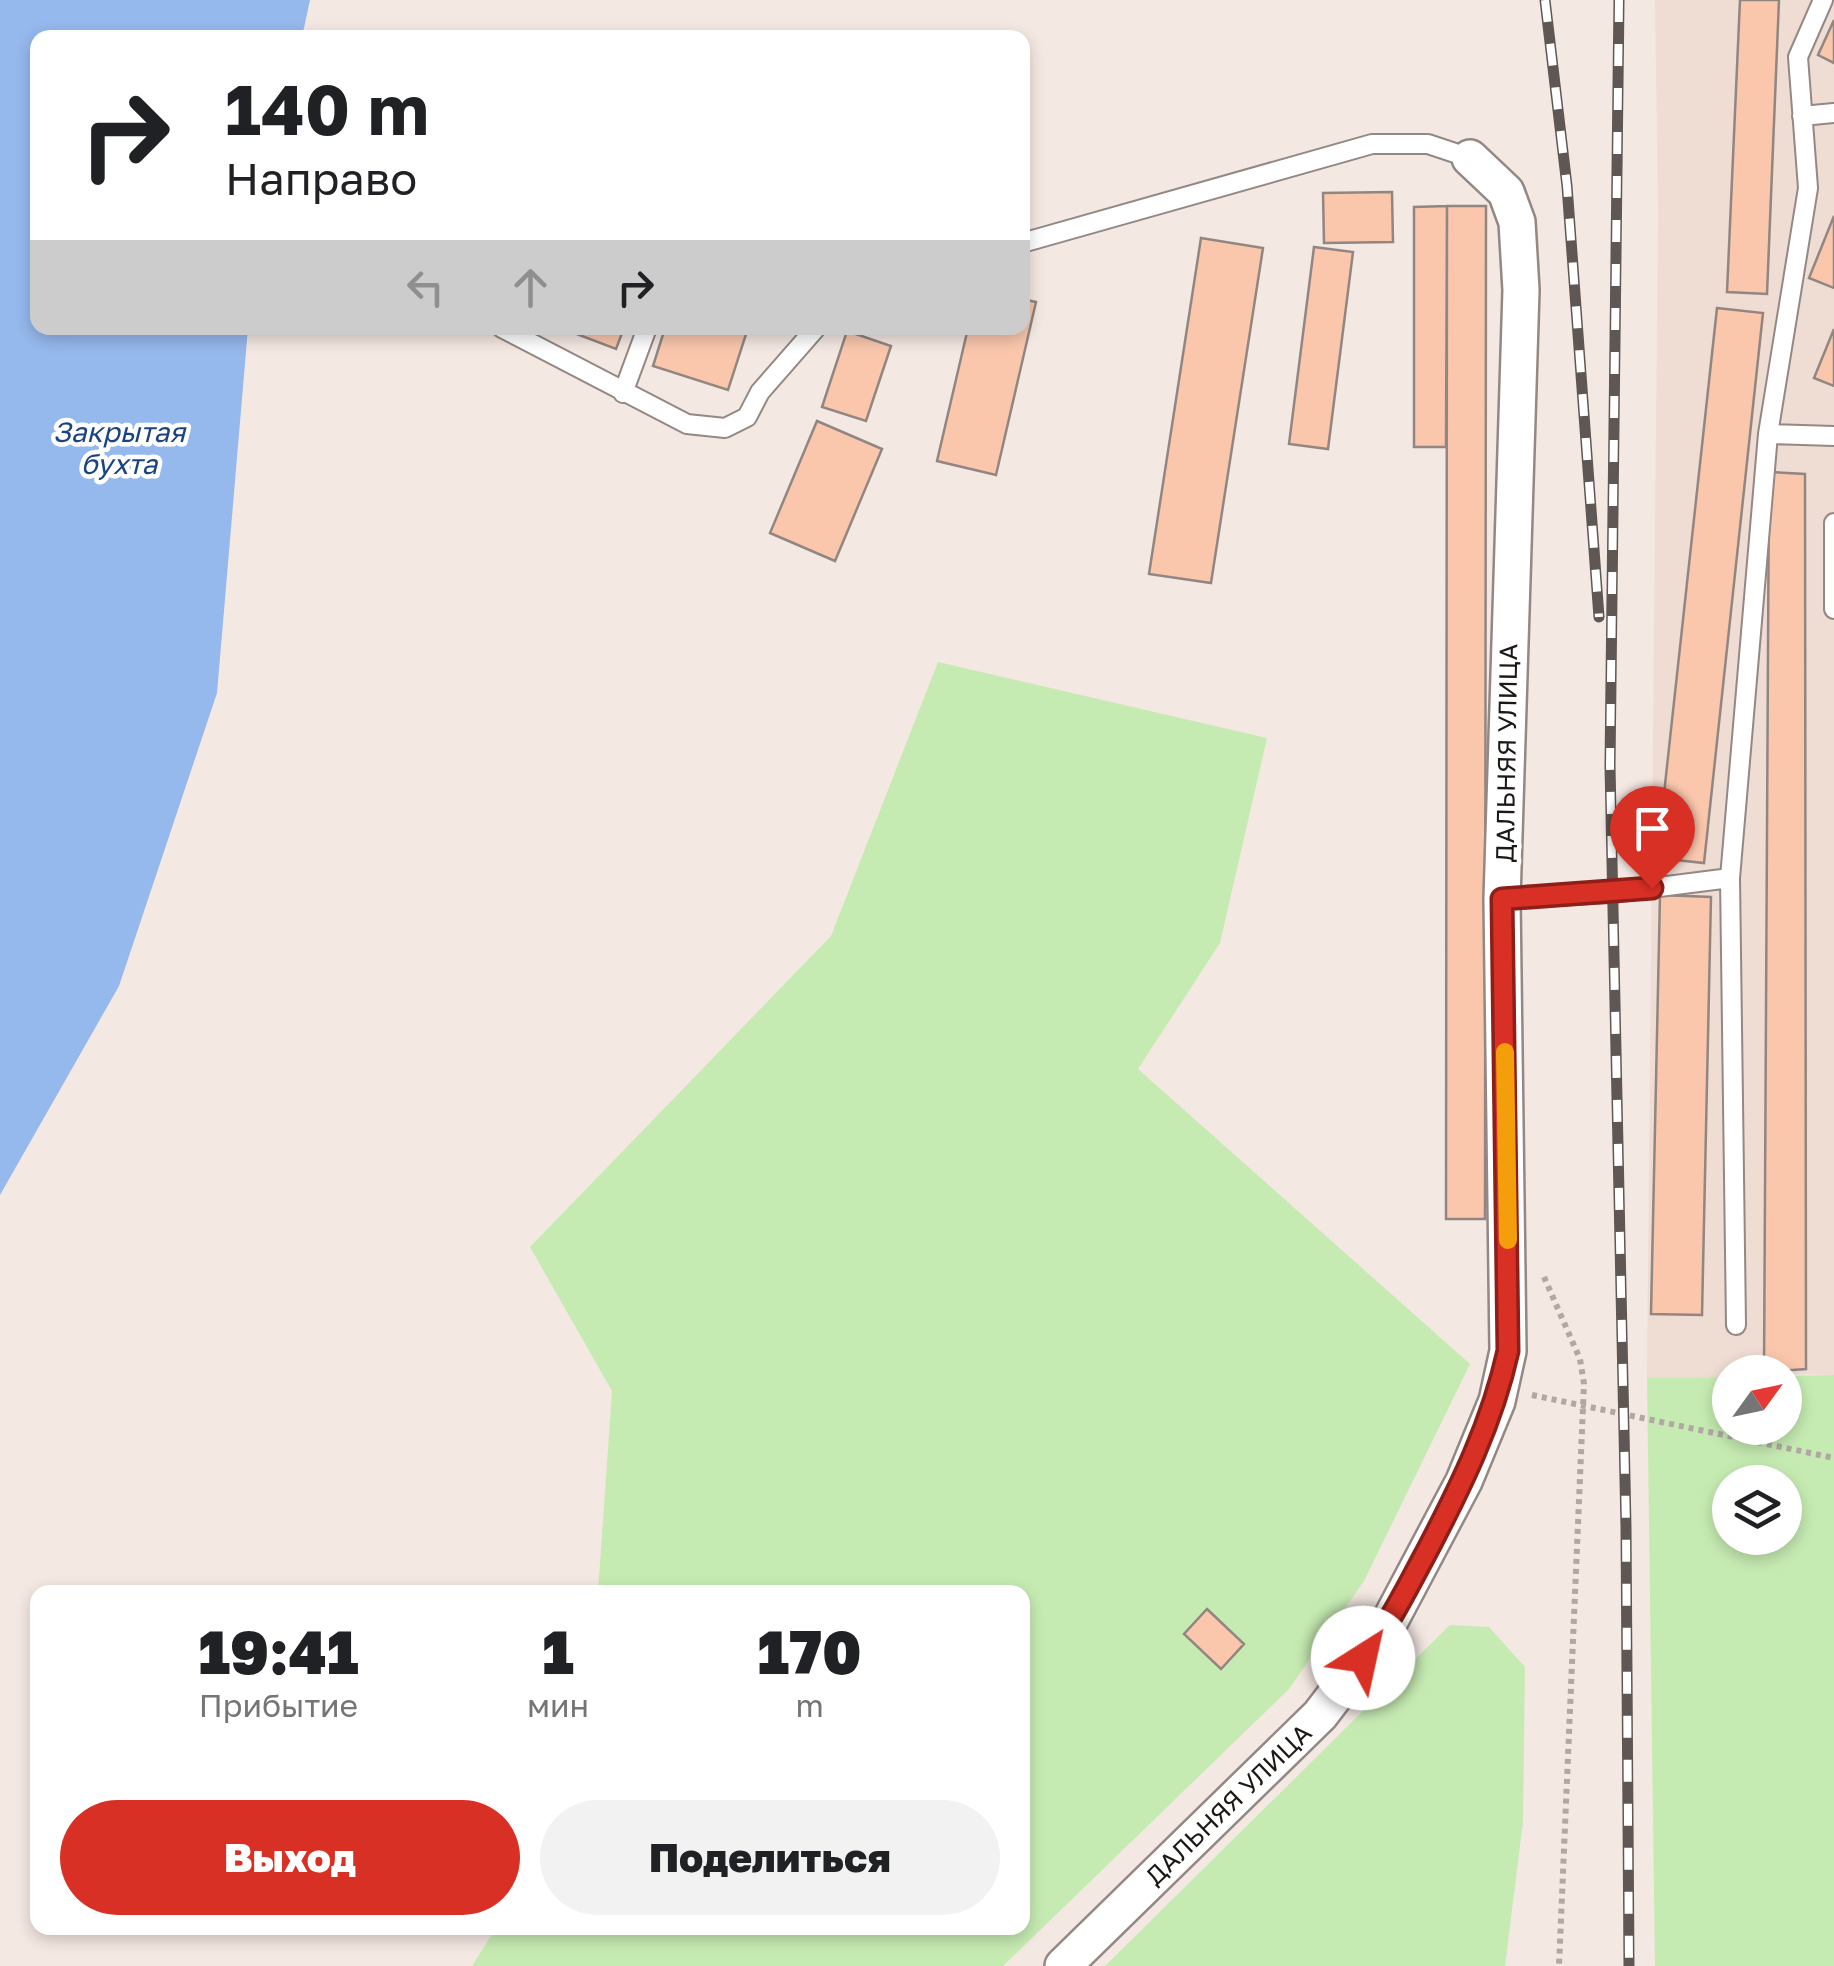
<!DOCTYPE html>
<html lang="ru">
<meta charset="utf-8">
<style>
body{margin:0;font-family:"Golos Text",sans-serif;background:#f2f2f2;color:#202124;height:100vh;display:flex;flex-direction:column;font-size:38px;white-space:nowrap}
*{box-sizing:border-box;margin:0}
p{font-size:32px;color:#757577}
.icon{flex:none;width:55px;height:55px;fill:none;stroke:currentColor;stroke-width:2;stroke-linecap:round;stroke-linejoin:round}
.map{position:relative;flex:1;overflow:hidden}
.side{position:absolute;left:30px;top:1585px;width:1000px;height:350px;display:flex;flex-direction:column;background:#fff;border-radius:20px;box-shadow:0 5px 15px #0003}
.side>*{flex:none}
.banner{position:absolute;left:30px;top:30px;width:1000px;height:305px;border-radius:20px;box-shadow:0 5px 15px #0003;background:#fff;color:#202124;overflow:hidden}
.needle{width:65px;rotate:57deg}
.tools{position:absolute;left:1712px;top:1355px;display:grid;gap:20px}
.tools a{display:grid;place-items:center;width:90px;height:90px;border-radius:50%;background:#fff;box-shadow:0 5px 15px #0003;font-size:50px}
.pin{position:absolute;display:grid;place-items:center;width:85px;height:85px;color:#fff;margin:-102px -42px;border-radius:50% 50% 50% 0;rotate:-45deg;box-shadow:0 0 10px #0007}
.pin .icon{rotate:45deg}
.me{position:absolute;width:110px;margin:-55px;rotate:35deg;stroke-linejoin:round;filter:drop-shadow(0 0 8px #0008)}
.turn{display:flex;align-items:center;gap:35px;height:210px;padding:0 30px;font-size:45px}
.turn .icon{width:130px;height:130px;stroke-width:2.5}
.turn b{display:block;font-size:70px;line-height:85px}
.lanes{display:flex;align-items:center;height:95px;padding:0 30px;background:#0003;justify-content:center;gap:50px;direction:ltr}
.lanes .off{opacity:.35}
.eta{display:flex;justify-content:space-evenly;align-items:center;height:170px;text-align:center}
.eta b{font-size:60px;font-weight:800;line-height:70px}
.action{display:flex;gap:20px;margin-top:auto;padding:20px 30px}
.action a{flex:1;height:115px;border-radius:60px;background:#d93025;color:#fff;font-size:40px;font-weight:800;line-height:115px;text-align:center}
.action a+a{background:#f2f2f2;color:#202124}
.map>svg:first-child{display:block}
.built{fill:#efdcd2}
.green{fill:#c6ebb2;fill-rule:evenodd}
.water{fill:#95b8ed}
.building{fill:#fac7ad;stroke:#918681;stroke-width:2.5}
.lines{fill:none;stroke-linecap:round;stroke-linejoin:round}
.service-casing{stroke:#938883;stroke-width:22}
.minor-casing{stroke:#938883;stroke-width:40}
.path{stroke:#b1a8a3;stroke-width:6;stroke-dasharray:5 5;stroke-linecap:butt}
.service{stroke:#fff;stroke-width:18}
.minor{stroke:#fff;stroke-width:35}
.rail-casing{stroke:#5e5754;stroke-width:11}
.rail{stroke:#fff;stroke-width:8;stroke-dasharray:22;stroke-linecap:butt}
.route-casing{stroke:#8d1f18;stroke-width:25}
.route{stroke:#d93025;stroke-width:18}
.slow{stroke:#f59e0b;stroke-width:18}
.labels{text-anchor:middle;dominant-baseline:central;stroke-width:9;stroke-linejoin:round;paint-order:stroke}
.street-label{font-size:25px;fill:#1c1816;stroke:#fff}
.water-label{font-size:28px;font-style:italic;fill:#194382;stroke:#fff}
</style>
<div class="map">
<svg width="1834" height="1966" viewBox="0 0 1834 1966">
<rect width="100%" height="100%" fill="#f4e8e2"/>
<path class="built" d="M 1655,0 L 1834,0 L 1834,1375 L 1730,1372 L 1730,1377 L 1647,1378 L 1658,214 Z"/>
<path class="green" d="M 938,662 L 1267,738 L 1220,943 L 1138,1069 L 1470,1364 L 1364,1581 L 1289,1689 L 1003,1966 L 472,1966 L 496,1928 L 1022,1928 L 1022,1592 L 598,1592 L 612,1391 L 530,1247 L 831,936 Z
M 1834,1375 L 1834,1966 L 1655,1966 L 1647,1378 L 1730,1377 L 1730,1428 L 1785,1428 L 1785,1376 ZM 1730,1482 L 1785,1482 L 1785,1538 L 1730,1538 Z
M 1450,1625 L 1489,1627 L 1525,1667 L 1523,1822 L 1505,1966 L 1105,1966 Z"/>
<path class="water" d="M 0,0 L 310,0 L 302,37 L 38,38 L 38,328 L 248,328 L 217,693 L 119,986 L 0,1195 Z"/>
<path class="building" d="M 1740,0 L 1779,0 L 1767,294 L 1727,292 Z
M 1834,20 L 1834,63 L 1818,55 Z
M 1392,192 L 1393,242 L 1324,243 L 1323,193 Z
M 1447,206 L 1486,206 L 1485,1219 L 1446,1219 Z
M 1447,206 L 1446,447 L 1414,447 L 1414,207 Z
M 1834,216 L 1834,288 L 1809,278 Z
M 1201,238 L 1263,248 L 1211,583 L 1149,574 Z
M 1314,247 L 1353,252 L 1328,449 L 1289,444 Z
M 1022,299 L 1036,302 L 996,475 L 937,461 L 968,328 L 1022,328 Z
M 1717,308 L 1763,313 L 1704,863 L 1657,858 Z
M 561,328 L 624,328 L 616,349 Z
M 665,328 L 748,328 L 728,390 L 653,366 Z
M 1834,329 L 1834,386 L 1814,378 Z
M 847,331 L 891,346 L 866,421 L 822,407 Z
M 817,421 L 882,449 L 835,561 L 770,533 Z
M 1769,472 L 1805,474 L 1806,1369 L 1764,1372 Z
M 1660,895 L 1711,897 L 1702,1315 L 1651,1314 Z
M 1207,1609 L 1244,1644 L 1221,1669 L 1184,1634 Z"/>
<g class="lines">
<g class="service-casing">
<path id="service" d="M 1802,116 L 1834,113
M 1022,243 L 1372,144 L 1428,144 L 1470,158
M 502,328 L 687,424 L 725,428 L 747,417 L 760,392 L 816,328
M 623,393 L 647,328
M 1768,434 L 1808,188 L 1798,57 L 1823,0
M 1834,523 L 1834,609
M 1502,899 L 1612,893 L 1730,878
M 1736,1325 L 1730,878 L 1768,434 L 1834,436"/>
</g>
<g class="minor-casing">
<path id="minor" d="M 1063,1966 L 1320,1715 L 1385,1630 L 1464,1481 L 1497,1401 L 1508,1351 L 1502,899 L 1521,290 L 1517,222 L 1506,192 L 1470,158"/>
</g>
<path class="path" d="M 1544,1277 L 1580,1359 L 1584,1384 L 1559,1966
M 1532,1395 L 1834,1458"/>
<use href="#service" class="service"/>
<use href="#minor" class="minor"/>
<g class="rail-casing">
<path id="rail" d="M 1545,0 L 1567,186 L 1599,617
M 1619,0 L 1610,766 L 1626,1527 L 1629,1966"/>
</g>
<use href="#rail" class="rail"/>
</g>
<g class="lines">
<g class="route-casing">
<path id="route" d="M 1363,1658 C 1389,1625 1407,1588 1427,1551 C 1461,1486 1492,1423 1508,1351 L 1502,899 L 1652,888"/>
</g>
<use href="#route" class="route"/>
<path class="slow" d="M 1505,1052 L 1508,1240"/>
</g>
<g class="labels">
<g class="street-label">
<text transform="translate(1506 753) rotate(-89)">ДАЛЬНЯЯ УЛИЦА</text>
<text transform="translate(1228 1804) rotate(-44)">ДАЛЬНЯЯ УЛИЦА</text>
</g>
<g class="water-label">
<text x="119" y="431">Закрытая<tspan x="119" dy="32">бухта</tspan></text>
</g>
</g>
</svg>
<div class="tools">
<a><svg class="needle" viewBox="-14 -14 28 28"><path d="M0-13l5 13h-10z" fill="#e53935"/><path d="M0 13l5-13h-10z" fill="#757577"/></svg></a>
<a><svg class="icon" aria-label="layers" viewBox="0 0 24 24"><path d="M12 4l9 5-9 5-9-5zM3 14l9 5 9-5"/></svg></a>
</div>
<div class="pin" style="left:1652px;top:888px;background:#d93025"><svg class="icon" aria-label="arrive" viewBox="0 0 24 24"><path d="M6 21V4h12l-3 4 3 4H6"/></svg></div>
<svg class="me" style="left:1363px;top:1658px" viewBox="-20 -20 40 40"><circle r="19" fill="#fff"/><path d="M0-13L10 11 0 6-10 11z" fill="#d93025"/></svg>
<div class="banner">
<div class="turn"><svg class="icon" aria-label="right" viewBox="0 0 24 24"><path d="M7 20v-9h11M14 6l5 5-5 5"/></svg><div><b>140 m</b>Направо</div></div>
<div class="lanes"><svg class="icon off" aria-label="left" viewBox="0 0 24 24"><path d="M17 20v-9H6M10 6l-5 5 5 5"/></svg><svg class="icon off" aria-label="ahead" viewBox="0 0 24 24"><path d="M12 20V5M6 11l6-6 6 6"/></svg><svg class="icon" aria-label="right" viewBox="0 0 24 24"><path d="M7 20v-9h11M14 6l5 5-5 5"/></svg></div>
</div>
<section class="side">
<div class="eta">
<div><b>19:41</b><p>Прибытие</p></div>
<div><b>1</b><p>мин</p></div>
<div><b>170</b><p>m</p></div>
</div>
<div class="action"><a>Выход</a><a>Поделиться</a></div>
</section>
</div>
